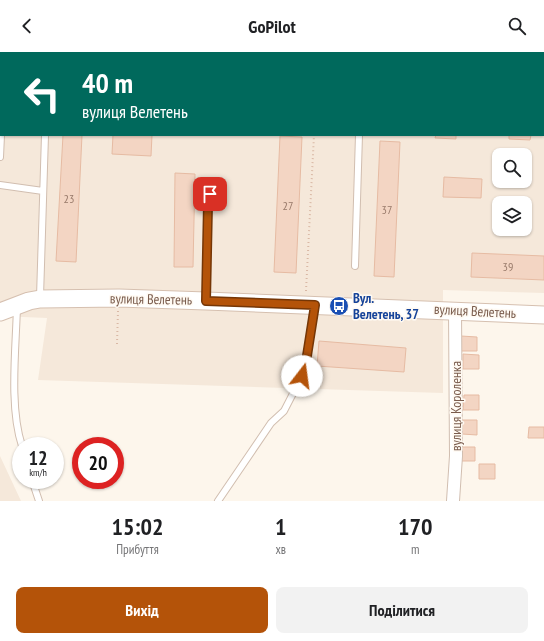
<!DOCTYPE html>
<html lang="uk">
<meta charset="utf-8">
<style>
body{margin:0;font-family:"PT Sans Narrow",sans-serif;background:#f2f2f2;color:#202124;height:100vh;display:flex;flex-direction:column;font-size:15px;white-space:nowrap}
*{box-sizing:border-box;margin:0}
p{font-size:13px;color:#757577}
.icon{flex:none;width:22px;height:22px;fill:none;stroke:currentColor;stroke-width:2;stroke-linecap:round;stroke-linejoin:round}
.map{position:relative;height:449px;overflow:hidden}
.side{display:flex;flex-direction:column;background:#fff;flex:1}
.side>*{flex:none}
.hud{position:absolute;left:0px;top:0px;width:544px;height:84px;box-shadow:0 1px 3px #0004;background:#00695c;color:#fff;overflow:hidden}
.tools{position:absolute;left:492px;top:96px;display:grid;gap:8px}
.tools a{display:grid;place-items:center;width:40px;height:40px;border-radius:8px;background:#fff;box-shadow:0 1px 3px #0004;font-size:20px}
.speed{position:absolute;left:12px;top:385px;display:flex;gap:8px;font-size:20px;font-weight:700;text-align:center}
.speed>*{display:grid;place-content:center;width:52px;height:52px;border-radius:50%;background:#fff;box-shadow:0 1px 3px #0004;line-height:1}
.speed small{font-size:10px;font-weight:400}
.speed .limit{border:6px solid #d22;background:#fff;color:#111}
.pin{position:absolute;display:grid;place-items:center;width:34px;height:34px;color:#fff;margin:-17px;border-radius:8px;box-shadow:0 2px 6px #0006}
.me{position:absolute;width:44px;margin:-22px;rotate:15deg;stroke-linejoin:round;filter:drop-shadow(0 0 3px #0008)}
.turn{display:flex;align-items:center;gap:14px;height:84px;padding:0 16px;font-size:18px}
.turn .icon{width:52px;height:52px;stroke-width:2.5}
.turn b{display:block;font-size:28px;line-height:34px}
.eta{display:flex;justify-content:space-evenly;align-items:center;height:68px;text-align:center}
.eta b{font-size:24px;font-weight:700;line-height:28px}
.cta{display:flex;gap:8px;margin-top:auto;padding:8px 16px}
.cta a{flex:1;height:46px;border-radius:8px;background:#b45309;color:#fff;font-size:16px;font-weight:700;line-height:46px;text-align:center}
.cta a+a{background:#f2f2f2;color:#202124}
header{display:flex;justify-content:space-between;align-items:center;height:52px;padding:0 16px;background:#fff;font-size:18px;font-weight:700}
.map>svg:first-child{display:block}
.residential{fill:#f5e8da;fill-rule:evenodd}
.education{fill:#f3e8fa}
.building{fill:#f3d5c3;stroke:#e6bba3}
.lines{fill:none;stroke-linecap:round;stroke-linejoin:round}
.lane-casing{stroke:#d1beb0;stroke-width:8}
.street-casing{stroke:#d1beb0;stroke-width:14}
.secondary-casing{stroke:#d6c0b0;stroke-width:19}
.path{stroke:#d9b8a5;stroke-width:2;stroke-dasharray:1 3;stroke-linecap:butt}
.lane{stroke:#fff;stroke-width:6}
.street{stroke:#fff;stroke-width:12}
.secondary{stroke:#fff;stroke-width:17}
.route-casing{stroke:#753606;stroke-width:10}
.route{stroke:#b45309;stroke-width:7}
.labels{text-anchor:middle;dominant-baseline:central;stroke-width:3;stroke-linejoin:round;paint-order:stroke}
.number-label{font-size:12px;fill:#987a6a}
.transit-label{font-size:14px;font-weight:bold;fill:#164399;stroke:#fffaf3;text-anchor:start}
.street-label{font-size:14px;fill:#7a5c4d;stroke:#fffaf3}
</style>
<header><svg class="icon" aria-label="back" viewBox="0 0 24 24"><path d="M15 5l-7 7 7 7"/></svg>GoPilot<svg class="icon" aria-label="search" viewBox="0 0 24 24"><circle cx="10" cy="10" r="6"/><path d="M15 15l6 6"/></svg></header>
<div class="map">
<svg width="544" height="449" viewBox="0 0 544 449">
<rect width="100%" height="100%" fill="#fdf6ec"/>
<path class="residential" d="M 0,0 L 544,0 L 544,241 L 443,238 L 443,341 L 38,328 L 47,266 L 0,264 ZM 1,1 L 543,1 L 543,83 L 1,83 ZM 499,103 L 525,103 L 525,129 L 499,129 ZM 499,151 L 525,151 L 525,177 L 499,177 Z
M 0,404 L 21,449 L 0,449 Z"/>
<path class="education" d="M 34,0 L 208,0 L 34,1 Z"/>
<path class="building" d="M 63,83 L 82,83 L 76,210 L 56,209 Z
M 113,83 L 152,83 L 151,104 L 112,102 Z
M 436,83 L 456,83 L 456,87 L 435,86 Z
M 509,83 L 531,83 L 530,88 L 509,87 Z
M 280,84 L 302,85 L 296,221 L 274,220 Z
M 380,89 L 400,90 L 394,225 L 374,224 Z
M 175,121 L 195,122 L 193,215 L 174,215 Z
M 444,125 L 482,127 L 481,146 L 443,145 Z
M 472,201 L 544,204 L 544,228 L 471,225 Z
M 461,284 L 477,285 L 477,299 L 461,299 Z
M 319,289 L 406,296 L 404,320 L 317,314 Z
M 463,302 L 479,303 L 479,317 L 463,317 Z
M 464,343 L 479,343 L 479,358 L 463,358 Z
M 462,368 L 477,368 L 477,383 L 462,382 Z
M 529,375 L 544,375 L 544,386 L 528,386 Z
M 459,395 L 475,395 L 475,409 L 459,409 Z
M 479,412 L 495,412 L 495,427 L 479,427 Z"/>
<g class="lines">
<g class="lane-casing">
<path id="lane" d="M 12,0 L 14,1
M 362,1 L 363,0
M 0,105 L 1,83
M 0,133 L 43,139
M 355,214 L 359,83
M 40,245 L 45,83
M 206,247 L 208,152 L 215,129
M 17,254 C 16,296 9,355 22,394
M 32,428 L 39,449
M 218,449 L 271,371 L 284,359 L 302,324 L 306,310 L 314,254"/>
</g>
<g class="street-casing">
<path id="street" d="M 453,449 L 456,404 L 455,258"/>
</g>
<g class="secondary-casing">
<path id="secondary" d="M 0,260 L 29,249 L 40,247 L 119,246 L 206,249 L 544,263"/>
</g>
<path class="path" d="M 302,0 L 302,1
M 306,239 L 314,83
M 117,292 L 118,259"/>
<use href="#lane" class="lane"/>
<use href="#street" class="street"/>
<use href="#secondary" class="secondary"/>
</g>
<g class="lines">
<g class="route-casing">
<path id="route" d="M 210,142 L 208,152 L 206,249 L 315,253 L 306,310 L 302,324"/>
</g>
<use href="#route" class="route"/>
</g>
<defs>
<g id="bus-disc" transform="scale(1)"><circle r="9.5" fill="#1a4fb4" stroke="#fffaf3"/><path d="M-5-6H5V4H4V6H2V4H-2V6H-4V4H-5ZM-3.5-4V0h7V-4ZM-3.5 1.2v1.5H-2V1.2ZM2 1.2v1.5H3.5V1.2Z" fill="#fff"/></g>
</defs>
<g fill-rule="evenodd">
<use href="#bus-disc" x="339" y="254"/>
</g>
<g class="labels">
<g class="number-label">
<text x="69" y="146">23</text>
<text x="288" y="153">27</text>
<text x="387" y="157">37</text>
<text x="508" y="214">39</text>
</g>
<g class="transit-label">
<text x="353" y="246">Вул.<tspan x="353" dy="16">Велетень, 37</tspan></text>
</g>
<g class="street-label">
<text transform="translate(151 247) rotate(1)">вулиця Велетень</text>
<text transform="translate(475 259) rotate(3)">вулиця Велетень</text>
<text transform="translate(456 354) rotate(-90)">вулиця Короленка</text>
</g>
</g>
</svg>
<div class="tools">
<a><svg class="icon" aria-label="search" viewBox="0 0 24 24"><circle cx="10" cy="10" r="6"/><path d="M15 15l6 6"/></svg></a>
<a><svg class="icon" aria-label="layers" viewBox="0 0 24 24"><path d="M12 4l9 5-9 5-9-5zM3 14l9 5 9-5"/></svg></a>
</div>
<div class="speed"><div>12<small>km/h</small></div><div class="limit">20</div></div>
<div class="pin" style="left:210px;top:142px;background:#d93025"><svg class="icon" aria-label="arrive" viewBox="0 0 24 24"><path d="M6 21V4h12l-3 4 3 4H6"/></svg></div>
<svg class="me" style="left:302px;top:324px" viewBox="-20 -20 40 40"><circle r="19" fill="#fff"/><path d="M0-13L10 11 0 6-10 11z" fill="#b45309"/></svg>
<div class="hud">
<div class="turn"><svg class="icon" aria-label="left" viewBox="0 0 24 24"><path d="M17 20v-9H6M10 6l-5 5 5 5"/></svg><div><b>40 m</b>вулиця Велетень</div></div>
</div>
</div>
<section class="side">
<div class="eta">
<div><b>15:02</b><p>Прибуття</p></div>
<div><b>1</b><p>хв</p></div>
<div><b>170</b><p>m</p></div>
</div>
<div class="cta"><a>Вихід</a><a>Поділитися</a></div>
</section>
